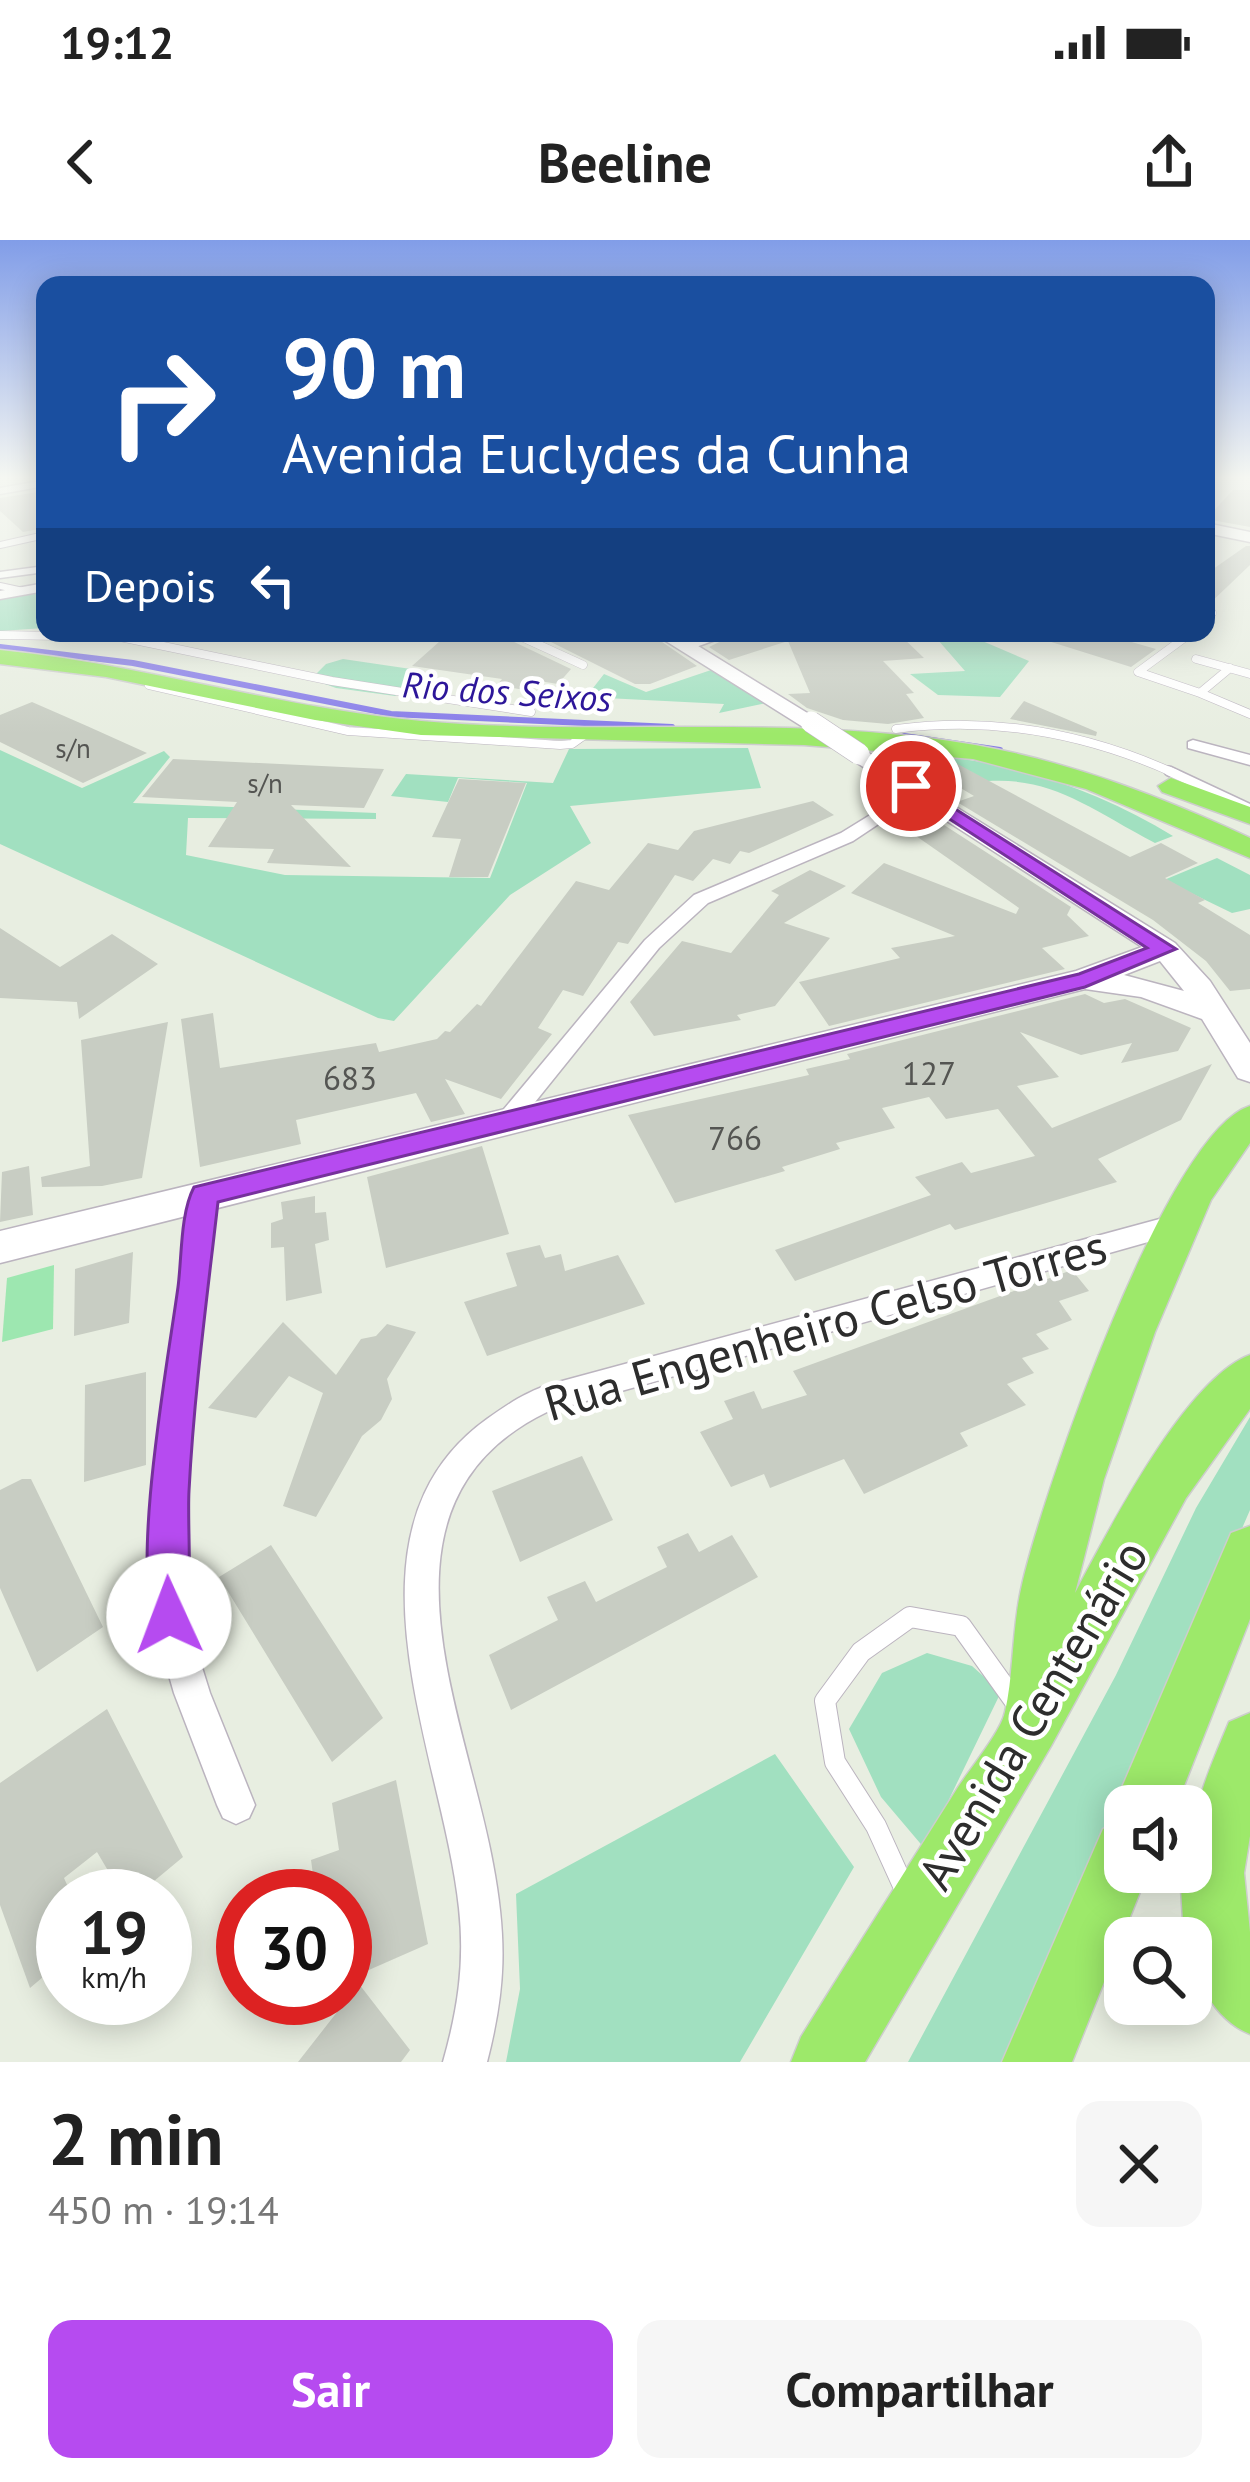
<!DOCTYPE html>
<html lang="pt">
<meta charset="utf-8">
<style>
body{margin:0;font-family:"PT Sans",sans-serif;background:#f6f6f6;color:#222;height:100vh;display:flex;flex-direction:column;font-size:45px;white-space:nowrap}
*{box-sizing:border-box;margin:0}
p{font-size:39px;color:#767676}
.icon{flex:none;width:66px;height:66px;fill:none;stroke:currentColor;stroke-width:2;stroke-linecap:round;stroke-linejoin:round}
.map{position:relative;height:1822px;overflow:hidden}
.details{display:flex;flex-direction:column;background:#fff;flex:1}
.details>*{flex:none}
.top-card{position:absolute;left:36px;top:36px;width:1179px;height:366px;border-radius:24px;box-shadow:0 6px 30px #0003;background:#1a4fa0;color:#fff;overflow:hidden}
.controls{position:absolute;left:1104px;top:1545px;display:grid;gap:24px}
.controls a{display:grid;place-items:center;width:108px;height:108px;border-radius:24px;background:#fff;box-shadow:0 6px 30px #0003;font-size:60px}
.speed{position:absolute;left:36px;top:1629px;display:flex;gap:24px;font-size:60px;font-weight:700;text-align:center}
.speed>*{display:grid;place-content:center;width:156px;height:156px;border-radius:50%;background:#fff;box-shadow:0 6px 30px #0003;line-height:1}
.speed small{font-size:30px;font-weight:400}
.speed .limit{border:18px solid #d22;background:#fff;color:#111}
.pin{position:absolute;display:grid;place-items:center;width:102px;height:102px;color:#fff;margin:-51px;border:6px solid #fff;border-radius:50%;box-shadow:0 3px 12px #0007}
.me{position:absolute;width:132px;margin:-66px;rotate:358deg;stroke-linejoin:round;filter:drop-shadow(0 0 9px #0008)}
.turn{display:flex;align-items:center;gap:42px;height:252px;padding:0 48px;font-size:54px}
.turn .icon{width:156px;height:156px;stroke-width:2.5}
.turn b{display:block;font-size:84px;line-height:102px}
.then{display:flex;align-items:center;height:114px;padding:0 48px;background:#0003;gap:24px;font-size:45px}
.round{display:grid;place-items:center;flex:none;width:126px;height:126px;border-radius:24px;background:#f6f6f6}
.head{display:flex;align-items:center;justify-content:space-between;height:204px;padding:0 48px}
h1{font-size:72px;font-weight:700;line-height:90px}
.primary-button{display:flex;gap:24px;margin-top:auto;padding:24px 48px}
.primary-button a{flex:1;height:138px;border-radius:24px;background:#b64bf0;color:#fff;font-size:48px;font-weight:700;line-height:138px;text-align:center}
.primary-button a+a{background:#f6f6f6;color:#222}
.status{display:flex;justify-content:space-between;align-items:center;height:84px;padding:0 60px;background:#fff;direction:ltr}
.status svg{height:33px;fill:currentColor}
header{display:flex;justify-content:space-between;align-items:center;height:156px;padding:0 48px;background:#fff;font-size:54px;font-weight:700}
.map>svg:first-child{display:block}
.green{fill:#a1e0c0}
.pitch{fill:#9de7b0}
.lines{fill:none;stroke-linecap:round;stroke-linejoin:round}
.stream{stroke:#867be9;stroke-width:6}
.building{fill:#c8cdc3}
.lane-far3-casing{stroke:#bbb4bf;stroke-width:8}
.lane-far2-casing{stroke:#bbb4bf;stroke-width:9}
.lane-far1-casing{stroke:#bbb4bf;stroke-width:12}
.lane-casing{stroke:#bbb4bf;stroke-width:22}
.street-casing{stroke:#bbb4bf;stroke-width:3}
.secondary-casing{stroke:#bbb4bf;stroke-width:3}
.primary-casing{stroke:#cdcdcd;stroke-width:3}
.lane-far3{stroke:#fff;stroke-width:6}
.lane-far2{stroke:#fff;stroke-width:8}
.lane-far1{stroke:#fff;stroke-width:9}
.lane{stroke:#fff;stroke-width:20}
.street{fill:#fff;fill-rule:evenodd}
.secondary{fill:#fff;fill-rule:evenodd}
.primary{fill:#9de96a;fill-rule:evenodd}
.secondary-bridge-casing{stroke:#bbb4bf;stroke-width:22;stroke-linecap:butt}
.secondary-bridge{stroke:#fff;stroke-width:21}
.route{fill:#b64bf0;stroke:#76319c;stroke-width:3}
.labels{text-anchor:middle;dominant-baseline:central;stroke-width:9;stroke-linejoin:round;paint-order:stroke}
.far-number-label{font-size:27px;fill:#545552}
.number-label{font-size:33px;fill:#545552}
.far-water-label{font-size:36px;font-style:italic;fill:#2d1699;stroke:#fff}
.near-street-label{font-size:48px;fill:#2d2d2d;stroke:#fff}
</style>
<div class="status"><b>19:12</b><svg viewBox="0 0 49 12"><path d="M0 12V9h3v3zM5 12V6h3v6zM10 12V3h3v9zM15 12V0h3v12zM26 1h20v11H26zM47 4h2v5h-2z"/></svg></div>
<header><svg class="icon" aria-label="back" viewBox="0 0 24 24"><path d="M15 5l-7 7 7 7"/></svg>Beeline<svg class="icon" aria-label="share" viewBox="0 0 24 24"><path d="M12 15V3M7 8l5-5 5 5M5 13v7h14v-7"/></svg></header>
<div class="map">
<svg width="1250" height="1822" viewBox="0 0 1250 1822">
<rect width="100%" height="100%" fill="#e8eee1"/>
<path class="green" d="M 45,349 L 45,388 L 0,391 L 0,356 Z
M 887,393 L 982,393 L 973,397 L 1029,421 L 1000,457 L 938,455 L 910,434 L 965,431 L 938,400 Z
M 343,419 L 411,429 L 417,437 L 395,456 L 336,448 L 311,439 L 326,424 Z
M 717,428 L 771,462 L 719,473 L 724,464 L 586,457 L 604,434 L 646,452 Z
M 748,508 L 761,548 L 570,566 L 591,603 L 510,655 L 394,781 L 378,778 L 0,604 L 0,510 L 82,548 L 164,511 L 170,517 L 133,563 L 376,573 L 376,579 L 188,578 L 186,615 L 285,635 L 490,638 L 527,543 L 458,538 L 448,562 L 391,556 L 406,534 L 553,543 L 569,509 Z
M 896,514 C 992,514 1091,546 1173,596 L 1155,603 C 1069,557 1039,525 938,549 L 936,538 Z
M 1217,618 L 1250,635 L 1250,669 L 1232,673 L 1164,640 Z
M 1250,1177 L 1250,1270 L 1011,1822 L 908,1822 L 1116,1435 L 1196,1268 Z
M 927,1413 L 972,1426 L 1001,1452 L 925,1609 L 881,1557 L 849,1489 L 882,1433 Z
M 775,1514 L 854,1627 L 740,1822 L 506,1822 L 520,1749 L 516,1654 Z"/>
<path class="pitch" d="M 54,1025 L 53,1089 L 2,1102 L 7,1038 Z"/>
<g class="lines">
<path class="stream" d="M 0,407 L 133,423 L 391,474 L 672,487
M 904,496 L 1000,510"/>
</g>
<path class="building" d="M 1233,250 L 1250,250 L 1250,287 L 1206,279 Z
M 45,251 L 45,270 L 38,273 L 45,279 L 45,288 L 23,292 L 0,271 L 0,258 Z
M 1246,306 L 1250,306 L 1250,325 L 1206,367 L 1206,334 Z
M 449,393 L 505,393 L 510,400 L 571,429 L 558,444 L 533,440 L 524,450 L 497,445 L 502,439 L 412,426 Z
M 533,393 L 649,393 L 697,426 L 650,444 L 635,444 Z
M 738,393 L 900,395 L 924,418 L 883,421 L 914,453 L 906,454 L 924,478 L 888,484 L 843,480 L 807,468 L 788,454 L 810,453 L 788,401 L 729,420 L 709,407 Z
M 1055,393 L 1100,393 L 1156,409 L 1131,427 L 1048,401 Z
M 1024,461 L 1097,492 L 1096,496 L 1010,479 Z
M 32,462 L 87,486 L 147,513 L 83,543 L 0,502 L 0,475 Z
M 173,519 L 384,529 L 364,568 L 291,565 L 351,627 L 267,623 L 274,609 L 208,607 L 237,562 L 142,557 Z
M 954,522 L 1130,617 L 1161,603 L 1198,623 L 1165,638 L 1205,660 L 1198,663 L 1250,695 L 1250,749 L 1230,751 L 1206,721 L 1153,680 L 957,562 L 974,556 L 944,538 Z
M 459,539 L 526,543 L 488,637 L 449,637 L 461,599 L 432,597 Z
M 813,561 L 834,575 L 749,613 L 740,611 L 730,624 L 713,619 L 693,641 L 675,635 L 628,704 L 618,702 L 583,756 L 563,750 L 538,788 L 552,794 L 501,859 L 445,839 L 465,874 L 431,882 L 416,853 L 296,880 L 301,904 L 200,927 L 181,779 L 213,773 L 220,828 L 376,803 L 379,812 L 437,799 L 445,791 L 450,792 L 477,764 L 481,766 L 576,641 L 609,650 L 648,603 L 678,610 L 694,591 Z
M 927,574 L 1071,667 L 1067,675 L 1089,696 L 1042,708 L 1065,729 L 829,786 L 799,742 L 900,718 L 891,708 L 955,696 L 851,653 L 884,623 L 1016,674 L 1019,668 L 899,584 Z
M 810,630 L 846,646 L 784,683 L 830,698 L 775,766 L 737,775 L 741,780 L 654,796 L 630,762 L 682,701 L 731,713 L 779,655 L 771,651 Z
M 0,688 L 60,727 L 112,694 L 158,724 L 79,779 L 77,762 L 0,758 Z
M 1085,754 L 1104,763 L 1125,759 L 1191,788 L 1178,811 L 1121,823 L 1132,803 L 1081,815 L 1020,792 L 1059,837 L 1017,846 L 1052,888 L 1212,824 L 1181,880 L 1098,919 L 1117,942 L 955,990 L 950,984 L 795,1041 L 775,1010 L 931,955 L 915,937 L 962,922 L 971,933 L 1035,916 L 998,869 L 946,879 L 929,857 L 882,868 L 895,888 L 836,903 L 840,909 L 782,927 L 785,931 L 675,963 L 628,875 L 809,835 L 806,829 L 850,819 L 847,814 Z
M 168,782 L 142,938 L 102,946 L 42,947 L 41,937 L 90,926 L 81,800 Z
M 482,906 L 509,994 L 386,1028 L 367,937 Z
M 29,926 L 33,975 L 0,982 L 2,932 Z
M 315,956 L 315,973 L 326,972 L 329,1000 L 315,1004 L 322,1053 L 286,1061 L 284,1007 L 271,1008 L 271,983 L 283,979 L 281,962 Z
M 540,1005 L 545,1018 L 561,1014 L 565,1031 L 618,1015 L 645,1064 L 487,1116 L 464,1062 L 517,1046 L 506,1013 Z
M 133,1012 L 129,1083 L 74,1096 L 75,1029 Z
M 1072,1030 L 1089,1051 L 1059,1061 L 1072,1080 L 1036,1094 L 1049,1109 L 1022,1118 L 1034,1133 L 1007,1144 L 1026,1165 L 960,1193 L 968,1206 L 864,1254 L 844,1219 L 770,1248 L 764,1234 L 731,1247 L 700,1192 L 733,1179 L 724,1161 L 754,1151 L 762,1169 L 807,1155 L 793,1131 Z
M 283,1082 L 336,1135 L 361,1099 L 376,1096 L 387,1084 L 416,1092 L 387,1139 L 392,1159 L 381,1180 L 362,1196 L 316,1277 L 283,1266 L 323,1153 L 289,1136 L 256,1178 L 208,1168 Z
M 146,1132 L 146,1225 L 84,1242 L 85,1145 Z
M 582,1216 L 613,1280 L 520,1322 L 492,1251 Z
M 22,1239 L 31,1239 L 103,1387 L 37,1432 L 0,1348 L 0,1250 Z
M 688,1293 L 699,1312 L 732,1295 L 758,1337 L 511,1470 L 489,1415 L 558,1380 L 547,1357 L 585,1341 L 596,1362 L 667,1327 L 657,1307 Z
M 271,1305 L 383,1478 L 332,1522 L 219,1337 Z
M 107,1469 L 183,1617 L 136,1656 L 123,1656 L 97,1612 L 64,1638 L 72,1656 L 63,1656 L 63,1720 L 30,1748 L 0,1665 L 0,1543 Z
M 396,1540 L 428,1704 L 362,1733 L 345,1656 L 316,1656 L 311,1620 L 339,1610 L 332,1563 Z
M 359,1744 L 410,1810 L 401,1822 L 298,1822 Z"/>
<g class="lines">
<g class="lane-far3-casing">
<path id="lane-far3" d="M 0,305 L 45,295
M 0,346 L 23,351"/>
</g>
<g class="lane-far2-casing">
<path id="lane-far2" d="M 1206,378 L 1212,373
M 513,393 L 583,425
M 1191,393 L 1138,432 L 1200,453
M 0,395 L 120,397 L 332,441 L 531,472
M 1196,419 L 1250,434
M 1230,428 L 1200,453 L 1250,474
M 149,445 L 348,491 L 560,505 L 572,504 L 586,494
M 896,489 C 994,476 1086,493 1176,534"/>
</g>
<g class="lane-far1-casing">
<path id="lane-far1" d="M 1169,531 L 1250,569"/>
</g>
<g class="lane-casing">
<path id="lane" d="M 906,1652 L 876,1586 L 835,1522 L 825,1461 L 861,1412 L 910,1377 L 961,1386 L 1016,1463"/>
</g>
<g class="street-casing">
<path id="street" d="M 45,240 L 45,246 L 0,254 L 0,248 Z
M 45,326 L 45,332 L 0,338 L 0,332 Z
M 45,343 L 45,351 L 0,359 L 0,351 Z
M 715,393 L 734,393 L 688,410 L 681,406 Z
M 1038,393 L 1051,393 L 1042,400 L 1036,396 Z
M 1193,500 L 1250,515 L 1250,525 L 1188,508 L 1188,502 Z
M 914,548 L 928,551 L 853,601 L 708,663 L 659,708 L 515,887 L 499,887 L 495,881 L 499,875 L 645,700 L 694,655 L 841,593 Z
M 204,945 L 213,948 L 216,955 L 189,1206 L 183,1309 L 186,1376 L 210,1453 L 255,1565 L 249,1578 L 236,1584 L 223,1578 L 217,1565 L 174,1453 L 152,1376 L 151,1309 L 159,1206 L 192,955 L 195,948 Z
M 1178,974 L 1187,977 L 1191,984 L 1187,991 L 547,1172 C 360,1263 466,1473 493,1624 C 507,1699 506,1748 487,1822 L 443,1822 C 458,1769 465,1723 459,1668 C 443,1515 330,1292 487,1179 C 508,1164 526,1152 551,1144 Z"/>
</g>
<g class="secondary-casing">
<path id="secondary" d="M 1206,283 L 1250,292 L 1250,302 L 1206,293 Z
M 653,393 L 677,393 L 822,482 L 811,489 L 803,487 Z
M 859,507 L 1175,703 L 1210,741 L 1250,803 L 1250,842 L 1238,838 L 1202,779 L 1141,757 L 1085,749 L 0,1023 L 0,991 L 1076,731 L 1142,707 L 851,519 L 847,514 ZM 1160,721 L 1184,751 L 1124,735 Z"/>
</g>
<g class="primary-casing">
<path id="primary" d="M 0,410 C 142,424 279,468 421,481 C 605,497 793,473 975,505 C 1071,522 1162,557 1250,598 L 1250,618 L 1086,549 L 973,519 L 804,505 L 421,495 L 315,480 L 106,437 L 0,424 Z
M 1171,538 L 1250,567 L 1250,584 L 1162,552 L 1158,546 Z
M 1250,866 L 1250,903 L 1211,960 L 1155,1092 L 1104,1239 L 1075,1353 C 1108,1292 1185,1139 1250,1115 L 1250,1169 L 1186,1258 L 1051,1506 L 865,1822 L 791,1822 L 801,1797 C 852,1714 905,1632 957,1549 C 969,1530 1001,1492 1005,1472 C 1014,1432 1012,1386 1022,1345 C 1042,1256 1167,891 1250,866 Z
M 1250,1286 L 1250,1379 L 1176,1566 L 1125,1566 L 1125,1632 L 1148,1632 L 1072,1822 L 1002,1822 L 1103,1589 L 1120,1581 L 1114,1566 L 1231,1293 Z
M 1250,1473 L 1250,1596 L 1244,1633 L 1250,1692 L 1250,1794 C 1215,1780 1191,1737 1191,1698 L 1184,1696 L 1180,1632 L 1191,1632 C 1191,1568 1205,1540 1229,1482 Z"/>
</g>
<use href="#lane-far3" class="lane-far3"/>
<use href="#lane-far2" class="lane-far2"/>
<use href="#lane-far1" class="lane-far1"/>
<use href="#lane" class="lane"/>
<use href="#street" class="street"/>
<use href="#secondary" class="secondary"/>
<use href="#primary" class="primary"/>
<g class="secondary-bridge-casing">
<path id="secondary-bridge" d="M 811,482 L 859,514"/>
</g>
<use href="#secondary-bridge" class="secondary-bridge"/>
</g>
<linearGradient id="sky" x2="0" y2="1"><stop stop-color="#819de8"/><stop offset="0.48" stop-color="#f5f7f2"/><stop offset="1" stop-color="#f5f7f2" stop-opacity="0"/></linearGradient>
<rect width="1250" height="494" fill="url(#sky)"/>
<path class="route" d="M 911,541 L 1176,709 L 1085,747 L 218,962 C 207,1058 194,1154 189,1251 C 187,1286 194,1362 183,1389 L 169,1395 L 156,1389 C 130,1327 168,1121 178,1047 C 182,1017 180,974 194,947 L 1079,734 L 1147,708 L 905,550 L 905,542 Z"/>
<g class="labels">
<g class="far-number-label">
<text x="73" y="508">s/n</text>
<text x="265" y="543">s/n</text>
</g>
<g class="number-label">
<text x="929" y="832">127</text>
<text x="350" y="837">683</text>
<text x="735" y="897">766</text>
</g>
<g class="far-water-label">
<text transform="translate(507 451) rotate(4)">Rio dos Seixos</text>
</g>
<g class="near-street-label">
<text transform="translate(825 1084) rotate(-16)">Rua Engenheiro Celso Torres</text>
<text transform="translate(1032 1474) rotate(-59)">Avenida Centenário</text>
</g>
</g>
</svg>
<div class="controls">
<a><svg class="icon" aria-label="sound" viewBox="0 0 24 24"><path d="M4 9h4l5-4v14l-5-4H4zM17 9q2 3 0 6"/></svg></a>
<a><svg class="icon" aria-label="search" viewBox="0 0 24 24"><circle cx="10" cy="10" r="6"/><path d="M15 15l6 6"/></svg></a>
</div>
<div class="speed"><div>19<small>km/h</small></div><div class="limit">30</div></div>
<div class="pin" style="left:911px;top:546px;background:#d93025"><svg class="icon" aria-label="arrive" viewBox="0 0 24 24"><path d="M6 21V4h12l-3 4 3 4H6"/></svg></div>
<svg class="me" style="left:169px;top:1376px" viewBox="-20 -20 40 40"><circle r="19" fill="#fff"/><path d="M0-13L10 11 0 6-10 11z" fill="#b64bf0"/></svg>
<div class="top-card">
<div class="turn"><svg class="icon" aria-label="right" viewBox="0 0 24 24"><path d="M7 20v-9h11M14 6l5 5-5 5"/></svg><div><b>90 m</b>Avenida Euclydes da Cunha</div></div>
<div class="then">Depois<svg class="icon" aria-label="left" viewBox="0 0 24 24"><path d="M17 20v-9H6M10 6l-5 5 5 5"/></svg></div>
</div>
</div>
<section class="details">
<div class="head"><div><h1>2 min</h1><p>450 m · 19:14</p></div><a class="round"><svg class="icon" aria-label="close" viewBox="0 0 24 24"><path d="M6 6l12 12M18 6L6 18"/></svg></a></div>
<div class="primary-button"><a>Sair</a><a>Compartilhar</a></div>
</section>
